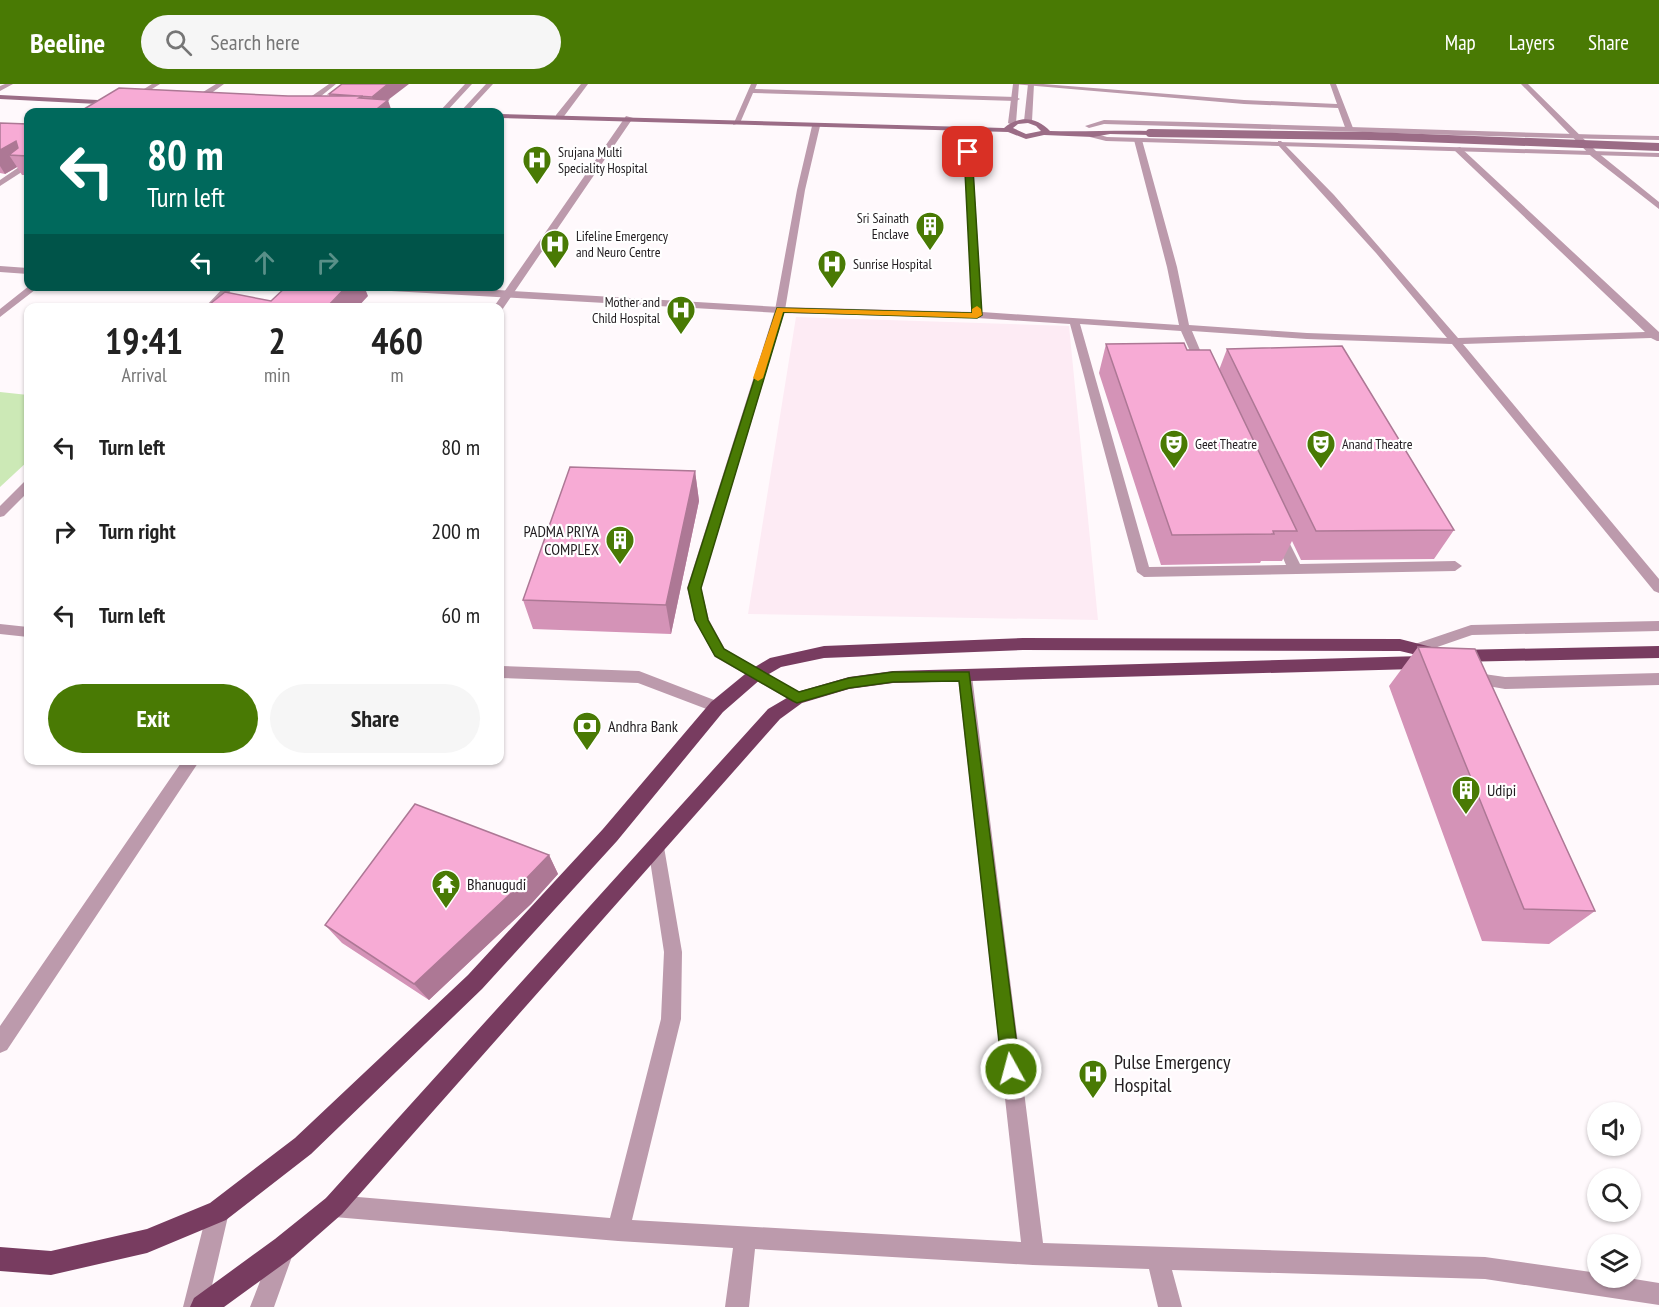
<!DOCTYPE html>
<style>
body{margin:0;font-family:"PT Sans Narrow",sans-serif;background:#f6f6f6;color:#222;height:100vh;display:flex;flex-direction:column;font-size:22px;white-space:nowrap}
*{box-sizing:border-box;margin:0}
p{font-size:20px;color:#767676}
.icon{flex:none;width:33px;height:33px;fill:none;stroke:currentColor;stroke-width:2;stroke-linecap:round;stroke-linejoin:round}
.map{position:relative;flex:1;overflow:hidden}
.details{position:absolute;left:24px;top:219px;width:480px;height:462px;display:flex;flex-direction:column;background:#fff;border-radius:12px;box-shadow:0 2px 4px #0004}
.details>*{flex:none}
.banner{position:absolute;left:24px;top:24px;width:480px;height:183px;border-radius:12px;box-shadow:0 2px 4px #0004;background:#00695c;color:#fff;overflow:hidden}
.controls{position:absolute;left:1587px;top:1018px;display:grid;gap:12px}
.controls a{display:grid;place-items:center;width:54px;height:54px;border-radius:50%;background:#fff;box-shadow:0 2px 4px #0004;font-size:30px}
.pin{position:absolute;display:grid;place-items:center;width:51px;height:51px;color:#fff;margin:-26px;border-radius:12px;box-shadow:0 3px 9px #0006}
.me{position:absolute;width:66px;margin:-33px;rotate:353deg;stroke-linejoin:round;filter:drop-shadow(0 0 4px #0008)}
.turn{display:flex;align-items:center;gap:21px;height:126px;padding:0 24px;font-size:27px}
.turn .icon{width:78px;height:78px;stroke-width:2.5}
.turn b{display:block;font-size:42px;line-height:51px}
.lanes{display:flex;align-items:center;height:57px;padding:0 24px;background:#0003;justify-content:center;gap:30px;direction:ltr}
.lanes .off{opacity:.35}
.eta{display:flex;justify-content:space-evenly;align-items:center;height:102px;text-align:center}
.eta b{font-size:36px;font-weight:600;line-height:42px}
.action{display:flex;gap:12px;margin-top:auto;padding:12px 24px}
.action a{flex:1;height:69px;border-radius:36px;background:#497a04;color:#fff;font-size:24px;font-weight:600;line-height:69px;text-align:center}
.action a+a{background:#f6f6f6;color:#222}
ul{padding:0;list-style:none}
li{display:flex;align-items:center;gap:18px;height:84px;padding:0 24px}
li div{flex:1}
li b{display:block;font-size:22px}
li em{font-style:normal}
header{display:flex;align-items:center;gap:36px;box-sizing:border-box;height:84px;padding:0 30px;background:#497a04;color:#fff}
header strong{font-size:28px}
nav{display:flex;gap:33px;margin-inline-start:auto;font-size:21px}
.search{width:420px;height:54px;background:#f6f6f6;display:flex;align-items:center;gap:15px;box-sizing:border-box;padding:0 21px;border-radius:33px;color:#767676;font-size:22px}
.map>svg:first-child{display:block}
.built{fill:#fdebf4}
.green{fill:#cce9b6}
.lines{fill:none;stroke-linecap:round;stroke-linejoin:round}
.minor{fill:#bc9aac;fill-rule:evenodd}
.tertiary{fill:#bc9aac;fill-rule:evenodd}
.secondary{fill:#9b6c86;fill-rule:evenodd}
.trunk{fill:#783c60;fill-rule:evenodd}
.secondary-bridge{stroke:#9b6c86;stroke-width:8}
.wall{fill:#d493b7}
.shaded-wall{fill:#ad7895}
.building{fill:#f7abd5;stroke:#ad7895;stroke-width:1.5}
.route{fill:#497a04;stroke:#2f4f03;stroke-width:1.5}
.slow{fill:#f59e0b}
.labels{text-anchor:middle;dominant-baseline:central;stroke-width:4.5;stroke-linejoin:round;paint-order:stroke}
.far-poi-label{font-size:14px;fill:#221d20;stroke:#fff;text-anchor:start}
.poi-label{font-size:16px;fill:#221d20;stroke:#fff;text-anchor:start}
.near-poi-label{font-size:20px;fill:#221d20;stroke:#fff;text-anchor:start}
</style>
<header>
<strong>Beeline</strong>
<div class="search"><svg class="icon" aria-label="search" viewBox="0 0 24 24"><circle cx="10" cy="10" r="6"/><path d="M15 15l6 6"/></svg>Search here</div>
<nav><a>Map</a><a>Layers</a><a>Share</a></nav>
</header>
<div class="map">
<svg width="1659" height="1223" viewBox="0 0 1659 1223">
<rect width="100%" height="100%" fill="#fff9fc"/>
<path class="built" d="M 796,233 L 1069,242 L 1098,536 L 748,530 Z"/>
<path class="green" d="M 0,308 L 28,311 L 28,377 L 0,403 Z"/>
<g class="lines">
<path class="minor" d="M 5,0 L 13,0 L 0,7 L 0,2 Z
M 152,0 L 160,0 L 115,28 L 107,28 Z
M 216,0 L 224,0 L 196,20 L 190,20 L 190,16 Z
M 329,0 L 336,0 L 305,25 L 299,25 L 299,21 Z
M 581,0 L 588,0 L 562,35 L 556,35 L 556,31 Z
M 751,0 L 757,0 L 755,5 L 1016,13 L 1020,15 L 1016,17 L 753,9 L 740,39 L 733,41 Z
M 1013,0 L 1043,0 L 1244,16 L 1337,20 L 1330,0 L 1336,0 L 1353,44 L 1346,46 L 1338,24 L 1244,20 Z
M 1521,0 L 1528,0 L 1597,68 L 1659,118 L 1659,125 L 1591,72 Z
M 967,43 L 971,45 L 982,228 L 1179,241 L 1167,183 L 1134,56 L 1138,54 L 1142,56 L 1177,183 L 1189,241 L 1307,249 L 1447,254 L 1376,169 L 1278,61 L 1278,57 L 1281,57 L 1334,111 L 1458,254 L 1645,248 L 1453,65 L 1460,63 L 1659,248 L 1659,257 L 1657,257 L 1651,254 L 1463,260 L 1659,495 L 1659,509 L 1654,507 L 1452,260 L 1307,255 L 1192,247 L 1208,285 L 1203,288 L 1198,285 L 1181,247 L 1080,240 L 1149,483 L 1286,481 L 1272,448 L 1278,444 L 1284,448 L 1300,480 L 1455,477 L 1462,482 L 1455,487 L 1144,493 L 1137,488 L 1070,240 L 977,234 L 780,229 L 356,205 L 352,202 L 429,202 L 780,223 L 972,228 L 963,45 Z
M 25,79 L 28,79 L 28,84 L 0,102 L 0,96 Z
M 0,182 L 28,184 L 28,190 L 0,188 Z
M 29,202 L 40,202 L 0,233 L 0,225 Z
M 225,202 L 235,202 L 215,224 L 204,224 Z
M 28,397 L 28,408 L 4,432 L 0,433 L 0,422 L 24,398 Z
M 1659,537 L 1659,547 L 1472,551 L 1417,570 L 1410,565 L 1412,561 L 1471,541 Z
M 0,540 L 28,543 L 28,553 L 0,550 Z
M 500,582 L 639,587 L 722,619 L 725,623 L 722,627 L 717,629 L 638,599 L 500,594 Z
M 965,586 L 970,588 L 972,592 L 1043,1159 L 1485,1173 L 1598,1189 L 1598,1194 L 1628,1194 L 1659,1199 L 1659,1221 L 1485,1195 L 1172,1186 L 1182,1223 L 1158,1223 L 1149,1185 L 1033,1181 L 755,1165 L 749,1223 L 725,1223 L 733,1164 L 618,1157 L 334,1133 L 326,1130 L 323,1122 L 326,1114 L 334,1111 L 610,1134 L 661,935 L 664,868 L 648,763 L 650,758 L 656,756 L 662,758 L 664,763 L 682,868 L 681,935 L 632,1136 L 1021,1158 L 958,592 L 960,588 Z
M 1470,588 L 1505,593 L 1659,589 L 1659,601 L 1505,605 L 1465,598 L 1463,594 L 1465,590 Z"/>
<path class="tertiary" d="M 465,0 L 472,0 L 446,28 L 439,28 Z
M 486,0 L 493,0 L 467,28 L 460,28 Z
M 1013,0 L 1019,0 L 1016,39 L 1012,41 L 1008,39 Z
M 1028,0 L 1034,0 L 1032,37 L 1028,39 L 1024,37 Z
M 626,32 L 633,34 L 502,226 L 500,227 L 500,224 L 493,224 Z
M 1104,36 C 1289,40 1474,48 1659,52 L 1659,56 C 1474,53 1289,45 1104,40 L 1089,44 L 1085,42 Z
M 816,40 L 820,42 L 805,106 L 785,226 L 701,504 L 709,536 L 725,565 L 802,610 L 805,614 L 802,618 L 797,620 L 715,573 L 695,536 L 687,504 L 775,226 L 797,106 L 812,42 Z
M 1093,49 L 1107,53 L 1659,69 L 1659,73 L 1106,57 L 1090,53 L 1089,51 Z
M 183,676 L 200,676 L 7,966 L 0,969 L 0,942 Z
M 218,1117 L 226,1120 L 229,1128 L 207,1223 L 183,1223 L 207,1128 L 210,1120 Z
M 283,1156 L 291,1159 L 294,1167 L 274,1223 L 250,1223 L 275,1159 Z"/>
<path class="secondary" d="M 0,11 L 117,17 L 121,19 L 117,21 L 0,15 Z
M 500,30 L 1004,44 C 1019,31 1037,33 1050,47 C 1084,48 1116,46 1150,47 L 1154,49 L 1150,51 L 1110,50 L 1093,53 L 1044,51 L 1026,55 L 1008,48 L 500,34 ZM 1028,39 L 1036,42 L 1041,47 L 1026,50 L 1013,44 L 1018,40 Z"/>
<path class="trunk" d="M 1023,554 L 1400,555 L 1443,566 L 1445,570 L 1443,574 L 1435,576 L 1434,581 L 1415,585 L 893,599 L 849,605 L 802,619 L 780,635 L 342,1130 L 293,1173 L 224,1223 L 190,1223 L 194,1214 L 275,1155 L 326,1114 L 768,625 L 797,608 L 849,593 L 893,587 L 1421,572 L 1400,567 L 1023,566 L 824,574 L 781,583 L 762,594 L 723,628 L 617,757 L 482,905 L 311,1070 L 226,1136 L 147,1169 L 51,1191 L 0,1187 L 0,1163 L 51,1167 L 147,1145 L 210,1119 L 295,1054 L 468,891 L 603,745 L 711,618 L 750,586 L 770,574 L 824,562 Z
M 1659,562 L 1659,574 L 1456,578 L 1450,576 L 1448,572 L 1450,568 L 1456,566 Z"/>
<path class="secondary-bridge" d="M 1150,49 L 1371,52 L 1659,63"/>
</g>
<path class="wall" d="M 342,0 L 388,16 L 288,12 L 329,12 L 329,10 Z
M 0,39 L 28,40 L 28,91 L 22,91 L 17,83 L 5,90 L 0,89 Z
M 1106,260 L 1187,266 L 1219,286 L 1227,265 L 1454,446 L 1434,475 L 1301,476 L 1292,457 L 1282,477 L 1261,477 L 1260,479 L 1161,481 L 1099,289 Z
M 695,387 L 699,417 L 671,550 L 533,545 L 523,516 Z
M 1418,563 L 1595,827 L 1549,860 L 1482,857 L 1389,602 Z
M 549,771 L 558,790 L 531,820 L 429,916 L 342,859 L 325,841 Z"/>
<path class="shaded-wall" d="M 388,0 L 409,0 L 388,16 L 392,28 L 373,28 L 376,25 L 372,13 Z
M 16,57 L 25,72 L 9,71 L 17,83 L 5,90 L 0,82 L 0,66 Z
M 347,202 L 364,202 L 368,212 L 357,224 L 326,224 Z
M 695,387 L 699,417 L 671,550 L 666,521 Z
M 549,771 L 558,790 L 531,820 L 429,916 L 414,900 Z"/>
<path class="building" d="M 342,0 L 388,0 L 372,13 L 329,10 Z
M 119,4 L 288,12 L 363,12 L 359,14 L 388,16 L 373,28 L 79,28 Z
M 0,39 L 28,40 L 28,72 L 9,71 L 18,64 L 16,57 L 0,66 Z
M 287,202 L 347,202 L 326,224 L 205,224 L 225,208 L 271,217 Z
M 1184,259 L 1187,266 L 1210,266 L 1297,447 L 1273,447 L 1274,450 L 1172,451 L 1106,260 Z
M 1342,262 L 1454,446 L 1316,447 L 1227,265 Z
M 570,383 L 695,387 L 666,521 L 523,516 Z
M 1418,563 L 1475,565 L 1595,827 L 1524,825 Z
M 415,720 L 549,771 L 520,801 L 414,900 L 325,841 Z"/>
<path class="route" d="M 968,66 L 972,68 L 982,231 L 977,234 L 784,228 L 701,504 L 708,536 L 724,565 L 799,608 L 849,594 L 893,588 L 969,588 L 1020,985 L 1017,992 L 1011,994 L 1004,992 L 1002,985 L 959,597 L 893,598 L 849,604 L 797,619 L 793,617 L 715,572 L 695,536 L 688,504 L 777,224 L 972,229 L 964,68 Z"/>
<path class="slow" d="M 977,222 L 981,225 L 982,231 L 977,234 L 783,228 L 763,294 L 758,297 L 753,294 L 777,224 L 972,229 L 972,225 Z"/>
<defs>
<g id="hospital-pin" transform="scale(1.5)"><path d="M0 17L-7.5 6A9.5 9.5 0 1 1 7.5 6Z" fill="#497a04" stroke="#fff"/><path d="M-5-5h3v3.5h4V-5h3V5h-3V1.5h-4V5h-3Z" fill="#fff"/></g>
<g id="building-pin" transform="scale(1.5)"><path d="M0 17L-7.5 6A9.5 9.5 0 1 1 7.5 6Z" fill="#497a04" stroke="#fff"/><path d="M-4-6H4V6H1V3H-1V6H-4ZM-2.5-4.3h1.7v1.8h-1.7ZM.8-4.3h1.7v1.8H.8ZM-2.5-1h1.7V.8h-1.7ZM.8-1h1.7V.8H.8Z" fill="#fff"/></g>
<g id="theatre-pin" transform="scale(1.5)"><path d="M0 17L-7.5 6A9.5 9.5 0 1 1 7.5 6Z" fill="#497a04" stroke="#fff"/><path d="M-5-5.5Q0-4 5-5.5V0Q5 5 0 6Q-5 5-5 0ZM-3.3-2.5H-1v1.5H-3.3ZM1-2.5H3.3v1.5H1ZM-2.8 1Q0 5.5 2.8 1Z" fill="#fff"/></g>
<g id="bank-pin" transform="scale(1.5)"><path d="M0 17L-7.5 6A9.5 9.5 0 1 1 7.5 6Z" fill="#497a04" stroke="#fff"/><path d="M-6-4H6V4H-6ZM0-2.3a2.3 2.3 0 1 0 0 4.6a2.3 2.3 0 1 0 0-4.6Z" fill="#fff"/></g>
<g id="temple-pin" transform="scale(1.5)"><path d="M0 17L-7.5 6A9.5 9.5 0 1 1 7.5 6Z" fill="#497a04" stroke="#fff"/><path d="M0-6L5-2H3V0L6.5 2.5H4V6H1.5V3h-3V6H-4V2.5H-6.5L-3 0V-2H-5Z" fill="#fff"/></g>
</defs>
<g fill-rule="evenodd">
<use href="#hospital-pin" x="537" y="76"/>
<use href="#building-pin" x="930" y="142"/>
<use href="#hospital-pin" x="555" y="160"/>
<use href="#hospital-pin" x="832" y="180"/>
<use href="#hospital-pin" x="681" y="226"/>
<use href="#theatre-pin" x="1174" y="360"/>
<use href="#theatre-pin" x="1321" y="360"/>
<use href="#building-pin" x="620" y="456"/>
<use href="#bank-pin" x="587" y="642"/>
<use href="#building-pin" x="1466" y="706"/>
<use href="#temple-pin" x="446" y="800"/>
<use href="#hospital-pin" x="1093" y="990"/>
</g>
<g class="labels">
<g class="far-poi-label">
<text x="558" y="68">Srujana Multi<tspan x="558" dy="16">Speciality Hospital</tspan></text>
<text x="909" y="134" text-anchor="end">Sri Sainath<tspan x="909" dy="16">Enclave</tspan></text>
<text x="576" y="152">Lifeline Emergency<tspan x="576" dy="16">and Neuro Centre</tspan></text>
<text x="853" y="180">Sunrise Hospital</text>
<text x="660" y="218" text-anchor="end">Mother and<tspan x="660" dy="16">Child Hospital</tspan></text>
<text x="1195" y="360">Geet Theatre</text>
<text x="1342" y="360">Anand Theatre</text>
</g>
<g class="poi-label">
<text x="599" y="447" text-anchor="end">PADMA PRIYA<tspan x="599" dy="18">COMPLEX</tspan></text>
<text x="608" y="642">Andhra Bank</text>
<text x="1487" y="706">Udipi</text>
<text x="467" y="800">Bhanugudi</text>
</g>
<g class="near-poi-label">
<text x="1114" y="978">Pulse Emergency<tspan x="1114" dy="23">Hospital</tspan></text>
</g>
</g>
</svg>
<div class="controls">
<a><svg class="icon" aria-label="sound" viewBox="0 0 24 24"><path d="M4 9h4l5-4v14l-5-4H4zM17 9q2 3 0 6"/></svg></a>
<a><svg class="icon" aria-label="search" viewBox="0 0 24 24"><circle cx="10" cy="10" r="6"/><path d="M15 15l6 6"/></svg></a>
<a><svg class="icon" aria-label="layers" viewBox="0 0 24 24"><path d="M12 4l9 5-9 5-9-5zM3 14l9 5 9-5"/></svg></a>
</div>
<div class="pin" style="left:968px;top:68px;background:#d93025"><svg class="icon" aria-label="arrive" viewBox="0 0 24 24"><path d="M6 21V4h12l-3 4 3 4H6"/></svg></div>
<svg class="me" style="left:1011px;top:985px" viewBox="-20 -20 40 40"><circle r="17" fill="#497a04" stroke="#fff" stroke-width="3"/><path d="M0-11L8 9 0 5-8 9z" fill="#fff"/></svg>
<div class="banner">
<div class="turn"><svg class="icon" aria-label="left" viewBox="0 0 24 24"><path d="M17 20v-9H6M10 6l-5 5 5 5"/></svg><div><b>80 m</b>Turn left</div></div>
<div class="lanes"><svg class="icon" aria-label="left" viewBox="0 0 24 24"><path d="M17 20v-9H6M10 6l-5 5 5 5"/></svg><svg class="icon off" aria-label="ahead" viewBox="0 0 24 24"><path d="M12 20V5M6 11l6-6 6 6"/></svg><svg class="icon off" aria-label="right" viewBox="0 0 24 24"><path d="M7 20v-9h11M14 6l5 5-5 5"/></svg></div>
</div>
<section class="details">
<div class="eta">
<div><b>19:41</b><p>Arrival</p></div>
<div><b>2</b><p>min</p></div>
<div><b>460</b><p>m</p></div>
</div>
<ul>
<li><svg class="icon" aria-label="left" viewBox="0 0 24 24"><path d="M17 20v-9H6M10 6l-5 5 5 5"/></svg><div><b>Turn left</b></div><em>80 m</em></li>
<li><svg class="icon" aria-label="right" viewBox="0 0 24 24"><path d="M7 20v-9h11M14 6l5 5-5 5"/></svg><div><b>Turn right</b></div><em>200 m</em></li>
<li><svg class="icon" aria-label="left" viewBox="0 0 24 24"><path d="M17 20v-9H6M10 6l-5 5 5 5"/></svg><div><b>Turn left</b></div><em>60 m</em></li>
</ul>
<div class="action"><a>Exit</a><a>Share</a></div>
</section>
</div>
